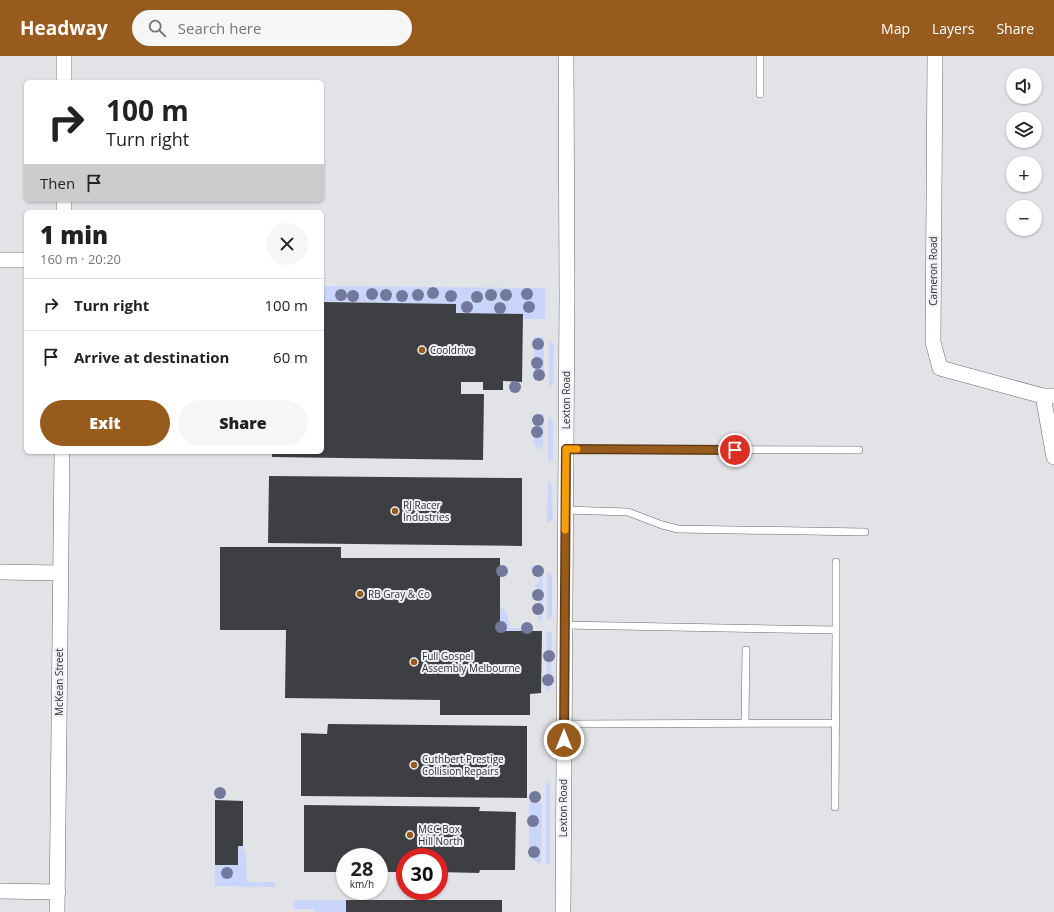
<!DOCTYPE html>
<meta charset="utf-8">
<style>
body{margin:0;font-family:"Open Sans",sans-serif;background:#f6f6f6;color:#222;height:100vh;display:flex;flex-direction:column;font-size:15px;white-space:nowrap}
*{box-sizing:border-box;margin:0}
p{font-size:13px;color:#767676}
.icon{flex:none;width:22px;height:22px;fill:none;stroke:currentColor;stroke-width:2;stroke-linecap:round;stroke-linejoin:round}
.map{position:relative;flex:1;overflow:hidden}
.side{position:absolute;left:24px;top:154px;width:300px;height:244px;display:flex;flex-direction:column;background:#fff;border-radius:6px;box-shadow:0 1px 3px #0004}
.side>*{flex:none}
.hud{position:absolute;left:24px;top:24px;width:300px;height:122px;border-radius:6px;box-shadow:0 1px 3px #0004;background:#fff;color:#222;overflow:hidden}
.fabs{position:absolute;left:1006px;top:12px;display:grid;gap:8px}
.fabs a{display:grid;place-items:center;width:36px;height:36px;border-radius:50%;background:#fff;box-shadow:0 1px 3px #0004;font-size:20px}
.speed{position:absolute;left:336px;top:792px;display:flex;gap:8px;font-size:20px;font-weight:700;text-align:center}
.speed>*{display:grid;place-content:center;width:52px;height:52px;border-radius:50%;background:#fff;box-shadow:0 1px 3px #0004;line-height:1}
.speed small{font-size:10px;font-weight:400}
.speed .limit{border:6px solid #d22;background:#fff;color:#111}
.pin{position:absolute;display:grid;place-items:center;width:34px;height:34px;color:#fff;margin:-17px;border:2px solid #fff;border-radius:50%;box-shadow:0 1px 4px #0007}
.me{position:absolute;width:44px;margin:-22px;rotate:0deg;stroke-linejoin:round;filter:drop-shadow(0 0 3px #0008)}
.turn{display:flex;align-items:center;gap:14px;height:84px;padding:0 16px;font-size:18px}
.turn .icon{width:52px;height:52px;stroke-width:2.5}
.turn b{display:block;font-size:28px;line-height:34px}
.then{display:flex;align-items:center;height:38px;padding:0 16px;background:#0003;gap:8px;font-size:15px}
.round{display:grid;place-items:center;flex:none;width:42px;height:42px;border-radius:21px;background:#f6f6f6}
.head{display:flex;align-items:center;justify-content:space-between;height:68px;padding:0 16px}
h1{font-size:24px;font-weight:800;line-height:30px}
.primary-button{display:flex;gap:8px;margin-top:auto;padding:8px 16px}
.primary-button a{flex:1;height:46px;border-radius:24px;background:#975b1e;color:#fff;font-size:16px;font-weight:800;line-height:46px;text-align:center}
.primary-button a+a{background:#f6f6f6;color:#222}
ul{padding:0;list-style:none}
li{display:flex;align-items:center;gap:12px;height:52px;padding:0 16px;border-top:1px solid #e0e0e0}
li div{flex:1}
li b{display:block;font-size:15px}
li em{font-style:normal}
header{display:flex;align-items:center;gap:24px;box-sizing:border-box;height:56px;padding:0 20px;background:#975b1e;color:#fff}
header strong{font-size:19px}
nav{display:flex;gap:22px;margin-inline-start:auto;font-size:14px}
.search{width:280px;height:36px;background:#f6f6f6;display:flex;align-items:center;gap:10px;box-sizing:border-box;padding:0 14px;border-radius:22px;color:#767676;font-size:15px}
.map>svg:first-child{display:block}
.green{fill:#c9d5fa}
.building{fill:#3e3f42}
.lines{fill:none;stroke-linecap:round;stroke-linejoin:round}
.lane-casing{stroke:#696a6d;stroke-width:8}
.street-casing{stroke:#696a6d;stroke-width:16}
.lane{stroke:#fff;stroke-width:7}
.street{stroke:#fff;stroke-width:15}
.tree{fill:#73799d}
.route-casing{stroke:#623b14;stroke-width:10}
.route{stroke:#975b1e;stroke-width:7}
.slow{stroke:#f59e0b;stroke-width:7}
.poi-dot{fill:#975b1e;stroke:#eff0f4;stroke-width:1.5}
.labels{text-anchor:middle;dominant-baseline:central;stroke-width:4;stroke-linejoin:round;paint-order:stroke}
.street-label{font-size:10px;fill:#303032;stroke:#eff0f4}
.poi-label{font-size:10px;fill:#303032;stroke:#eff0f4;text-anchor:start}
</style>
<header>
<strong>Headway</strong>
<div class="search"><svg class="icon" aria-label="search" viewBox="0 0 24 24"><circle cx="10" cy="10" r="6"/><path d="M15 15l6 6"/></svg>Search here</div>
<nav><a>Map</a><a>Layers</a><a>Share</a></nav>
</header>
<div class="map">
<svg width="1054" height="856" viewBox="0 0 1054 856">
<rect width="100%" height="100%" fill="#e2e3e7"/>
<path class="green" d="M 322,230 L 545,232 L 545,263 L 522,263 L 522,258 L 456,257 L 456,248 L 322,246 Z
M 534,281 L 544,281 L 544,324 L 534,318 Z
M 549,284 L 554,288 L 553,327 L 549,332 Z
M 535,358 L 544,358 L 543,394 L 534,389 Z
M 548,360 L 553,364 L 553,403 L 548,406 Z
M 548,425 L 552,428 L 553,464 L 547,467 Z
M 530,511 L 543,511 L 542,567 L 537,562 L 541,558 L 535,551 L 540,546 L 535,541 L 541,536 L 535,530 L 540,524 Z
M 547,515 L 552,519 L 552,562 L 547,564 Z
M 500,549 L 508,560 L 509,572 L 522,572 L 526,567 L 534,575 L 500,575 Z
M 547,574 L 552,578 L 551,632 L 546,636 Z
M 550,726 L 550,808 L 546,808 L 546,728 Z
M 529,746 L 542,747 L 541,809 L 529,801 Z
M 238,790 L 243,790 L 246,798 L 247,826 L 273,826 L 276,831 L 215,830 L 215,809 L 238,809 Z
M 298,844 L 346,844 L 346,856 L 314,856 L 313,853 L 293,853 L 293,847 Z"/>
<path class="building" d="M 322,246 L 456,248 L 456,257 L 523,258 L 522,326 L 503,325 L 503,334 L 483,334 L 483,326 L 461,326 L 461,338 L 484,338 L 483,404 L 272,401 L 272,396 L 322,396 Z
M 269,420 L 522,422 L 522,490 L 268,487 Z
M 220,491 L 341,491 L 341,502 L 500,502 L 500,575 L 542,575 L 541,637 L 530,638 L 530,659 L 440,659 L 440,644 L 285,642 L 286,574 L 220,574 Z
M 328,668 L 527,670 L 527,742 L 301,740 L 301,677 L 327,678 Z
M 215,744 L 243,745 L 243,790 L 238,790 L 238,809 L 215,809 Z
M 304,749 L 480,751 L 479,755 L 516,756 L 515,814 L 480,814 L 479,817 L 439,816 L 439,801 L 405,801 L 405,816 L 379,816 L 379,801 L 345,801 L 345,816 L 304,816 Z
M 346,844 L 502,844 L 502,856 L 346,856 Z"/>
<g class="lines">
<g class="lane-casing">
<path id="lane" d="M 760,0 L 760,38
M 566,393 L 859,394
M 565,454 L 628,456 L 662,469 L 678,473 L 865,476
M 565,569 L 836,574 L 836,506
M 745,667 L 746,594
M 564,668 L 836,667
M 835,751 L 836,574"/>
</g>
<g class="street-casing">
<path id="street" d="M 935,0 L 933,286 L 940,312 L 1043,340 L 1054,340
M 64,26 L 64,0
M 64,156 L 64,144
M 0,204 L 26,204
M 1043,340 L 1054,401
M 0,516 L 60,517
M 0,835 L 58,836
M 57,856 L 62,396
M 563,856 L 567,241 L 566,0"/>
</g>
<use href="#lane" class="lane"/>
<use href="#street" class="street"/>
</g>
<g class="tree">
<circle cx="433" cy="237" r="6"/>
<circle cx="372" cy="238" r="6"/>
<circle cx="527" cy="238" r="6"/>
<circle cx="341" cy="239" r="6"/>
<circle cx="386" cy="239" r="6"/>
<circle cx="418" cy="239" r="6"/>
<circle cx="491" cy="239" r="6"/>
<circle cx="506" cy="239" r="6"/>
<circle cx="353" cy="240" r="6"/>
<circle cx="402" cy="240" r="6"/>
<circle cx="451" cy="240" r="6"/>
<circle cx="477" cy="241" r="6"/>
<circle cx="467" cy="251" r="6"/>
<circle cx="529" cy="251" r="6"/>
<circle cx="500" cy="252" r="6"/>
<circle cx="538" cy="288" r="6"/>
<circle cx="537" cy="307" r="6"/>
<circle cx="539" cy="319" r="6"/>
<circle cx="515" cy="331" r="6"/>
<circle cx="538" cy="364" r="6"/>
<circle cx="537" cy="376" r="6"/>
<circle cx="502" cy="515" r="6"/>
<circle cx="538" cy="515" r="6"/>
<circle cx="538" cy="539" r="6"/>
<circle cx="538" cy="553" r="6"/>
<circle cx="501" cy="571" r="6"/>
<circle cx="527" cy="572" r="6"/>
<circle cx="549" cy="600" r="6"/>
<circle cx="548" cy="624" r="6"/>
<circle cx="220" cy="737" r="6"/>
<circle cx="535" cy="741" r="6"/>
<circle cx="533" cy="765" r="6"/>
<circle cx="534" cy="796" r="6"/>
<circle cx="227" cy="817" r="6"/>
</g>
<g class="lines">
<g class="route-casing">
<path id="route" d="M 564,684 L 566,393 L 735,394"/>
</g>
<use href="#route" class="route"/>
<path class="slow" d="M 565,474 L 566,393 L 577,393"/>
</g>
<g class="poi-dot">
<circle cx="422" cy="294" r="4"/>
<circle cx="395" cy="455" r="4"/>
<circle cx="360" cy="538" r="4"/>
<circle cx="414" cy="606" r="4"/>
<circle cx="414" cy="709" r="4"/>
<circle cx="410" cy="779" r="4"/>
</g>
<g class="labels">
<g class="street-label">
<text transform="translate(933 215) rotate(-90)">Cameron Road</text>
<text transform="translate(566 344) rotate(-90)">Lexton Road</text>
<text transform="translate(59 626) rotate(-90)">McKean Street</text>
<text transform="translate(563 752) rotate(-90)">Lexton Road</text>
</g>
<g class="poi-label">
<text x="430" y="294">Cooldrive</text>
<text x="403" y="449">RJ Racer<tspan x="403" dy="12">Industries</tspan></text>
<text x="368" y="538">RB Gray &amp; Co</text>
<text x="422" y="600">Full Gospel<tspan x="422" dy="12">Assembly Melbourne</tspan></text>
<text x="422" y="703">Cuthbert Prestige<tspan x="422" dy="12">Collision Repairs</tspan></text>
<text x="418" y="773">MCC Box<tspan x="418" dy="12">Hill North</tspan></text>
</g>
</g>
</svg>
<div class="fabs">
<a><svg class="icon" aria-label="sound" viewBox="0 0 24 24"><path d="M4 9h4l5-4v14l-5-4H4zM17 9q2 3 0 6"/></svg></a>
<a><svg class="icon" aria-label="layers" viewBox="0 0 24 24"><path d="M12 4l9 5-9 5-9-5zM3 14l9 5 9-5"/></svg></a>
<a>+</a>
<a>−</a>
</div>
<div class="speed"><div>28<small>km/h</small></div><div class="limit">30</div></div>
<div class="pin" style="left:735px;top:394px;background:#d93025"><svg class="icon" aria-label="arrive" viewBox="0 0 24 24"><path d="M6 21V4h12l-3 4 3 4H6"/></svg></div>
<svg class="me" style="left:564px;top:684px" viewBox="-20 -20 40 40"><circle r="17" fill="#975b1e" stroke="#fff" stroke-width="3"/><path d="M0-11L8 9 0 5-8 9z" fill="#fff"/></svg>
<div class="hud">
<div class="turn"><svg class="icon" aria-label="right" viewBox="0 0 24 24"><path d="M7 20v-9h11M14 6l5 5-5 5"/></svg><div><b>100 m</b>Turn right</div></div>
<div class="then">Then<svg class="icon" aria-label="arrive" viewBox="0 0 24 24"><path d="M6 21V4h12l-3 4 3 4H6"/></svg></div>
</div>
<section class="side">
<div class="head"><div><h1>1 min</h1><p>160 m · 20:20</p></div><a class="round"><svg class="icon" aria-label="close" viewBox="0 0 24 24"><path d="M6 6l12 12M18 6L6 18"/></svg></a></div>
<ul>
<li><svg class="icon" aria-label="right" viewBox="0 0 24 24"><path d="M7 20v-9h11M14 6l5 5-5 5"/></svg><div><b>Turn right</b></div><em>100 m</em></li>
<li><svg class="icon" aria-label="arrive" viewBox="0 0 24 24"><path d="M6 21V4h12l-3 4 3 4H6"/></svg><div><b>Arrive at destination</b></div><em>60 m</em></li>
</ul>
<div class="primary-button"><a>Exit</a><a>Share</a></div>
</section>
</div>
